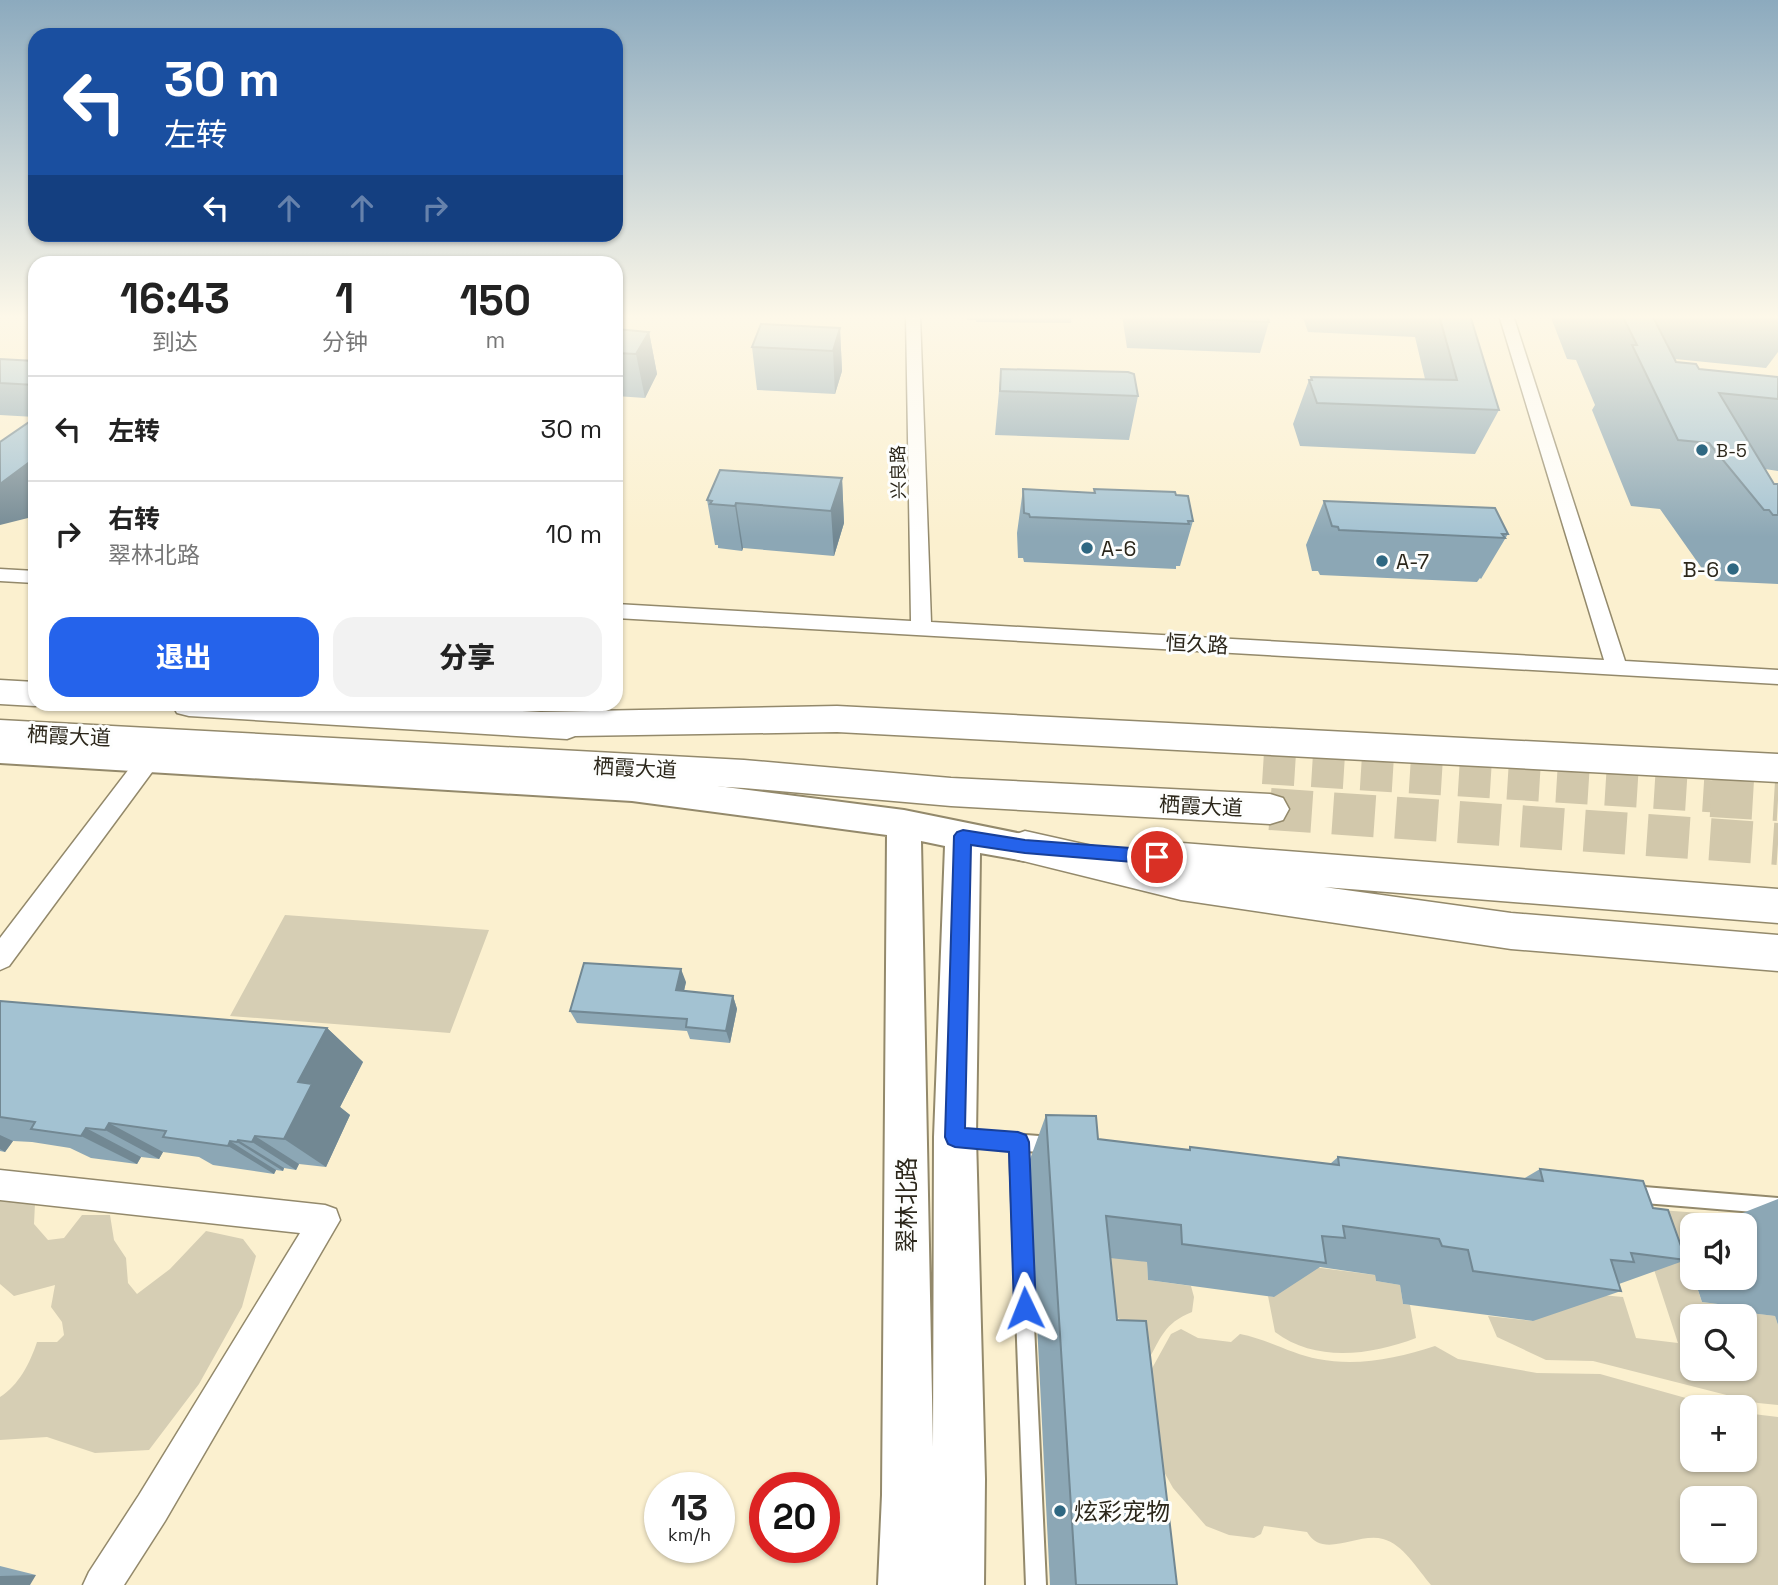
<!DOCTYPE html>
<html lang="zh">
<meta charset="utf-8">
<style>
body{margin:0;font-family:"Space Grotesk","Noto Sans SC",sans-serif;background:#f2f2f2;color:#222;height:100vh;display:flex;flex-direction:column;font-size:26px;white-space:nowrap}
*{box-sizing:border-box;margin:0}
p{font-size:23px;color:#767676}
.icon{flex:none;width:38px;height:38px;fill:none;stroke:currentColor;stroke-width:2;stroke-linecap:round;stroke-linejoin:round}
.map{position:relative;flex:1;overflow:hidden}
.drawer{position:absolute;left:28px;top:256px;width:595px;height:455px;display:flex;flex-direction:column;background:#fff;border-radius:21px;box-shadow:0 2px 5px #0004}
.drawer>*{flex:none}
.banner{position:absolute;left:28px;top:28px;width:595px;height:214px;border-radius:21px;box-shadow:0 2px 5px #0004;background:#1a4fa0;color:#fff;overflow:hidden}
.controls{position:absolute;left:1680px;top:1213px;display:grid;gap:14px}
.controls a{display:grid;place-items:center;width:77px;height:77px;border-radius:14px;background:#fff;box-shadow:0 2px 5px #0004;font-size:35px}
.speed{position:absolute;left:644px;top:1472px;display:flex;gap:14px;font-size:35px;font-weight:700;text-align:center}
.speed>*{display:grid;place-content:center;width:91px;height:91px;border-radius:50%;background:#fff;box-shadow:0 2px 5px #0004;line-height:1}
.speed small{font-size:18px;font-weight:400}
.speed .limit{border:10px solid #d22;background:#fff;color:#111}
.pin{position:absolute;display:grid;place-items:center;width:60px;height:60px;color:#fff;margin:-30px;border:4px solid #fff;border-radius:50%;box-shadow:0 2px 7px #0007}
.me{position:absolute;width:77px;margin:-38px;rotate:358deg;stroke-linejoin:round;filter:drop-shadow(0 0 5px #0008)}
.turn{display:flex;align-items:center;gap:24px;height:147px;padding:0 21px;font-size:32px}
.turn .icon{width:91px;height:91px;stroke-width:2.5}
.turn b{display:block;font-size:49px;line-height:60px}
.lanes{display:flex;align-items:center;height:66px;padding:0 21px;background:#0003;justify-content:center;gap:35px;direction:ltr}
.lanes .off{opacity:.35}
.eta{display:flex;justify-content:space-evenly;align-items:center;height:119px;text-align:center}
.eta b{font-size:42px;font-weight:800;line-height:49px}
.action{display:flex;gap:14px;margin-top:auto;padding:14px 21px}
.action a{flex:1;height:80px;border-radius:21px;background:#2563eb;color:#fff;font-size:28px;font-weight:800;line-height:80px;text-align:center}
.action a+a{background:#f2f2f2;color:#222}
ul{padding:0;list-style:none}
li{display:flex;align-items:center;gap:21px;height:105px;padding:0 21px;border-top:2px solid #e0e0e0}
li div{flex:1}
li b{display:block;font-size:26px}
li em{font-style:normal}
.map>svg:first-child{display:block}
.green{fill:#d6ceb4;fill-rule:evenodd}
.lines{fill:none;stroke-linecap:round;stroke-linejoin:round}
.primary-tunnel-far1{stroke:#d2c8ab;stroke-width:32;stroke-dasharray:32 17;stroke-linecap:butt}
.primary-tunnel{stroke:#d2c8ab;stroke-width:42;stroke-dasharray:42 21;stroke-linecap:butt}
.lane-casing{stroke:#93896b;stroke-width:4}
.street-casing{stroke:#93896b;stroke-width:3}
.secondary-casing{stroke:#93896b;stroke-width:4}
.primary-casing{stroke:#93896b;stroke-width:3}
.lane{fill:#fff;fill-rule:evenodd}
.street{fill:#fff;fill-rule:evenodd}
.secondary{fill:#fff;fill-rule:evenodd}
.primary{fill:#fff;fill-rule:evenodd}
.wall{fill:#8ca7b5}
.shaded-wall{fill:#728893}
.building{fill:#a3c2d2;stroke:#728893;stroke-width:2}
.route{fill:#2563eb;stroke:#184099;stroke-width:2}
.poi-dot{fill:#2f6882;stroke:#fdfefd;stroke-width:2.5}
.labels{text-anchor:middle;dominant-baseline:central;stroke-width:6;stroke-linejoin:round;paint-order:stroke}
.far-poi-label{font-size:18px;fill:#2c271b;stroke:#fdfefd;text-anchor:start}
.far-street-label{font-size:18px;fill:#2c271b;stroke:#fdfefd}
.poi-label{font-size:21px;fill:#2c271b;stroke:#fdfefd;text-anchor:start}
.street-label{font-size:21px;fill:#2c271b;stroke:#fdfefd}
.near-street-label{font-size:24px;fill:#2c271b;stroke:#fdfefd}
.near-poi-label{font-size:24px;fill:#2c271b;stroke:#fdfefd;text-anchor:start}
</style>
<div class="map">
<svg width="1778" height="1585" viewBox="0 0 1778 1585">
<rect width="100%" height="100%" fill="#fbf0cf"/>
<path class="green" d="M 285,915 L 489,930 L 450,1033 L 230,1016 Z
M 13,1200 L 35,1203 L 34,1224 L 48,1240 L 64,1238 L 82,1215 L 110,1215 L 114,1240 L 126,1258 L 128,1283 L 137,1294 L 170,1269 L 206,1231 L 243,1239 L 256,1256 L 242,1307 L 199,1384 L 149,1450 L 95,1453 L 47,1437 L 0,1440 L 0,1397 C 19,1385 30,1363 37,1342 L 57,1342 L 64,1335 L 62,1322 L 51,1307 L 55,1285 L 14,1296 L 0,1284 L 0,1201 Z
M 1660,1210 L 1740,1216 L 1716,1225 L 1694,1223 L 1692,1235 L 1688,1235 L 1692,1247 L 1692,1262 L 1688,1262 L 1702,1302 L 1749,1308 L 1750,1313 L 1775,1316 L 1778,1325 L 1778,1405 L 1758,1403 L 1593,1361 L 1546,1360 L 1497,1337 L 1488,1316 L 1532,1321 L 1591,1294 L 1623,1297 L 1636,1338 L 1678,1343 L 1645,1242 ZM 1692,1316 L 1745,1316 L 1745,1368 L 1692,1368 Z
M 1095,1252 L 1147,1262 L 1148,1280 L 1191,1286 L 1194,1297 L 1192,1312 C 1163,1324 1162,1337 1147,1362 C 1137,1342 1131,1321 1108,1313 Z
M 1290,1264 L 1375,1275 L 1376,1281 L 1400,1285 L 1403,1304 L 1410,1305 L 1416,1338 C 1371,1355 1316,1363 1275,1332 L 1268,1296 L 1273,1297 Z
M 1181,1329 L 1198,1338 L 1231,1342 L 1240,1334 C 1267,1339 1291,1354 1318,1359 C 1358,1367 1398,1358 1435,1346 L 1458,1359 L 1537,1373 L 1600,1374 L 1718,1407 L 1692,1407 L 1692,1460 L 1745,1460 L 1745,1413 L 1778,1417 L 1778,1585 L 1431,1585 C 1418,1570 1403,1544 1383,1539 C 1357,1532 1323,1560 1307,1532 L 1264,1526 L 1261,1534 L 1254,1538 L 1229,1535 L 1206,1526 L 1173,1488 L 1159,1463 L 1145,1381 L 1171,1334 ZM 1692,1498 L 1745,1498 L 1745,1550 L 1692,1550 Z"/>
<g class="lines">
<path class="primary-tunnel-far1" d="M 1263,768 L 1739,798"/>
<path class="primary-tunnel" d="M 1711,796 L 1778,800
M 1270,809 L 1778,844"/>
<g class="lane-casing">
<path id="lane" d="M 962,1130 L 1052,1137 L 1058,1139 L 1060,1145 L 1058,1151 L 1052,1153 L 1026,1151 L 1046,1585 L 1026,1585 L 1010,1150 L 962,1146 L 956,1144 L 954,1138 L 956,1132 Z
M 1632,1186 L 1778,1198 L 1778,1214 L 1632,1202 L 1626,1200 L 1624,1194 L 1626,1188 Z"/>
</g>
<g class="street-casing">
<path id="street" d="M 906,315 L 920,315 L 931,622 L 1604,660 L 1499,315 L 1513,315 L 1625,661 L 1778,670 L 1778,684 L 616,618 L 616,604 L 911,621 Z
M 0,569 L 35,571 L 35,583 L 0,581 Z
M 150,750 L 158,752 L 161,758 L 158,764 L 9,966 L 0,970 L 0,938 L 142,752 Z
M 0,1170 L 325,1205 L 336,1209 L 340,1220 L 165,1521 L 124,1585 L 83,1585 L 89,1572 L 139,1495 L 300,1233 L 0,1200 Z"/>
</g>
<g class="secondary-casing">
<path id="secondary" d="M 0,739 L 632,775 L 904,810 L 1037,837 L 1042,847 L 1037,857 L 1025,861 L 980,853 L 976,1137 L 985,1479 L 984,1585 L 878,1585 L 882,1495 L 887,835 L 632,801 L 0,763 ZM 921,841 L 945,846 L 934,1137 L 933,1447 Z"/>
</g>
<g class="primary-casing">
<path id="primary" d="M 0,680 L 35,682 L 35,704 L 44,704 L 35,706 L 0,704 Z
M 172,704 L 399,704 L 541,712 L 837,706 L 1778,754 L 1778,782 L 837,732 L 575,736 L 567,739 L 189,716 L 177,713 Z
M 0,720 L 744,760 L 951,778 L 1270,794 L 1283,798 L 1289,809 L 1283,820 L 1270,824 L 951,806 L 744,788 L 0,746 Z
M 1025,831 L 1150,859 L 1155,847 L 1169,842 L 1778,889 L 1778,923 L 1324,887 L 1511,913 L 1778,935 L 1778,971 L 1511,949 L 1181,900 L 1011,858 L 1006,847 L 1011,836 Z"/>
</g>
<use href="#lane" class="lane"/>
<use href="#street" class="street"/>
<use href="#secondary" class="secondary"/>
<use href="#primary" class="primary"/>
</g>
<path class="wall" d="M 967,315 L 1072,315 L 1071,323 L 976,322 L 976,320 L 967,320 Z
M 1122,315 L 1267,315 L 1269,322 L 1260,353 L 1127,348 Z
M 1302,315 L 1470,315 L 1499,410 L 1475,454 L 1300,446 L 1293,424 L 1309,380 L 1310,380 L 1311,377 L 1425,379 L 1415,337 L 1308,332 Z
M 1550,315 L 1778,315 L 1778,352 L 1766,368 L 1675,359 L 1676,362 L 1699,369 L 1778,377 L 1778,471 L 1765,469 L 1774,484 L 1778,484 L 1778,584 L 1715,581 L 1712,577 L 1708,577 L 1660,509 L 1631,506 L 1592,410 L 1595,405 L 1576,360 L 1567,359 Z
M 840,328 L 842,371 L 835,394 L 757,390 L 752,347 Z
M 616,329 L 649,332 L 657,374 L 645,398 L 616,396 Z
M 0,359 L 35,361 L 35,417 L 0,415 Z
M 1001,369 L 1138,396 L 1129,440 L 995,435 Z
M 842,478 L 844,523 L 834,556 L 743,548 L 742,551 L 718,548 L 718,545 L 715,545 L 707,500 Z
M 1023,489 L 1094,493 L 1094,489 L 1176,495 L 1193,521 L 1180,566 L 1176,566 L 1176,569 L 1024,562 L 1023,558 L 1018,558 L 1017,533 Z
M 1324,501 L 1508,534 L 1481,579 L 1480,578 L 1477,582 L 1320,575 L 1318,571 L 1312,571 L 1306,545 Z
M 686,982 L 684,991 L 733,996 L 737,1009 L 730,1043 L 690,1039 L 687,1031 L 577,1023 L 570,1011 Z
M 0,1001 L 327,1028 L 363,1062 L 340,1107 L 350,1115 L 326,1167 L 299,1164 L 296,1170 L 284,1168 L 283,1171 L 276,1170 L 274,1174 L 213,1165 L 199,1157 L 163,1152 L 159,1159 L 141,1157 L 137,1164 L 91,1158 L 70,1148 L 32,1142 L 13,1141 L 5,1152 L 0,1151 Z
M 1046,1115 L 1098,1139 L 1188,1150 L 1190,1147 L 1330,1164 L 1338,1157 L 1523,1179 L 1540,1169 L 1653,1208 L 1686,1260 L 1619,1284 L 1621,1291 L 1533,1321 L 1403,1304 L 1400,1285 L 1376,1281 L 1375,1275 L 1320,1267 L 1274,1297 L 1148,1280 L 1147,1262 L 1110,1258 L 1117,1320 L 1177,1585 L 1050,1585 L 1029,1162 Z
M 1778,1199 L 1778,1325 L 1775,1316 L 1750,1313 L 1749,1308 L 1702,1302 L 1694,1278 L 1745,1278 L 1745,1225 L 1712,1225 Z
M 1692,1233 L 1692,1247 L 1688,1234 Z
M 1692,1260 L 1692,1273 L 1688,1262 Z
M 0,1566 L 36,1575 L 0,1585 Z"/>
<path class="shaded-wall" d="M 840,328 L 842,371 L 835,394 L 833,351 Z
M 649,332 L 657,374 L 645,398 L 636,354 Z
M 35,458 L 35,512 L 28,518 L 0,525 L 0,484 Z
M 842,478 L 844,523 L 834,556 L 831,511 Z
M 736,503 L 743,548 L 742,551 L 735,506 Z
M 681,969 L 686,982 L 681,1003 L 676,990 Z
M 733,996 L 737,1009 L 730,1043 L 726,1031 Z
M 327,1028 L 363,1062 L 340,1107 L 350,1115 L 326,1167 L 284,1139 L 298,1082 Z
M 109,1123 L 163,1152 L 159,1159 L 105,1130 Z
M 86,1128 L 141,1157 L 137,1164 L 81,1136 Z
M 0,1135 L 13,1141 L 5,1152 L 0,1149 Z
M 255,1136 L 299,1164 L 296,1170 L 252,1142 Z
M 238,1140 L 284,1168 L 283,1171 L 237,1142 Z
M 230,1141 L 276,1170 L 274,1174 L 228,1146 Z
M 36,1575 L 30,1585 L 0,1585 L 0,1576 Z"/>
<path class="building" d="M 1133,315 L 1267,315 L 1269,322 L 1133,317 Z
M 1439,315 L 1470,315 L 1499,410 L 1317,403 L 1309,380 L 1312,380 L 1311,377 L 1457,380 Z
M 1622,315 L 1652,315 L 1676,362 L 1696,364 L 1699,369 L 1778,377 L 1778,399 L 1719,393 L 1774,484 L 1778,484 L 1778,515 L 1773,515 L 1769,510 L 1764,510 L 1709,443 L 1678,440 L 1632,345 L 1637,345 Z
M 761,324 L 840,328 L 833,351 L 752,347 Z
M 616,329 L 649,332 L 636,354 L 616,353 Z
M 0,359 L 35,361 L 35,385 L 0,383 Z
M 1001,369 L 1128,372 L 1134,374 L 1138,396 L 1000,391 Z
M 35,418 L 35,458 L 0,484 L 0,442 Z
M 720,470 L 842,478 L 831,511 L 736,503 L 735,506 L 710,504 L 712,501 L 707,500 Z
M 1023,489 L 1095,493 L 1094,489 L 1175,492 L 1176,495 L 1188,496 L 1193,521 L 1188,521 L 1189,524 L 1030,517 L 1029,514 L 1024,513 Z
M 1324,501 L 1495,508 L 1508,534 L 1502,534 L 1505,538 L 1339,530 L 1338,527 L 1332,526 Z
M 584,963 L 681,969 L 676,990 L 733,996 L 726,1031 L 686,1027 L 687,1019 L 570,1011 Z
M 0,1001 L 327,1028 L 298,1082 L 312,1084 L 284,1139 L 255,1136 L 252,1142 L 238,1140 L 237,1142 L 230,1141 L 228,1146 L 163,1137 L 166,1131 L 109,1123 L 105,1130 L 86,1128 L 81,1136 L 31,1129 L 35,1122 L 0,1117 Z
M 1046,1115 L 1096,1116 L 1098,1139 L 1190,1150 L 1190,1147 L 1339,1165 L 1338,1157 L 1543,1181 L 1540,1169 L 1643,1181 L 1653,1208 L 1668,1210 L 1686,1260 L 1631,1253 L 1634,1262 L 1611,1260 L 1621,1291 L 1473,1271 L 1468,1250 L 1442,1246 L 1439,1239 L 1343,1226 L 1345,1238 L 1322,1236 L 1326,1263 L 1182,1244 L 1181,1225 L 1106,1216 L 1117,1320 L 1146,1321 L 1177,1585 L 1076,1585 Z"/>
<linearGradient id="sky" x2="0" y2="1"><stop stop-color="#8caabe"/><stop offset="0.59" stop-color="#fdf8e9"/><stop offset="1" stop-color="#fdf8e9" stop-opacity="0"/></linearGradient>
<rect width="1778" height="537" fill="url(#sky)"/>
<path class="route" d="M 963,830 L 1025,840 L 1157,850 L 1163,852 L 1165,857 L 1163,862 L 1157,864 L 1025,853 L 971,845 L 965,1128 L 1018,1132 L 1026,1135 L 1029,1142 L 1036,1308 L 1033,1316 L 1025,1320 L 1017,1316 L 1014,1308 L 1009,1152 L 955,1147 L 948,1144 L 945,1137 L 954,836 L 957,832 Z"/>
<g class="poi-dot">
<circle cx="1702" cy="450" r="7"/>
<circle cx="1087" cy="548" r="7"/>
<circle cx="1382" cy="561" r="7"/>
<circle cx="1733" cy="569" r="7"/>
<circle cx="1060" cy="1511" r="7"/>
</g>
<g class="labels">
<g class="far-poi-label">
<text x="1716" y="450">B-5</text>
</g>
<g class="far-street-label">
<text transform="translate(898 472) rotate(-91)">兴良路</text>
</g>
<g class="poi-label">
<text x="1101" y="548">A-6</text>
<text x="1396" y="561">A-7</text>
<text x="1719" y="569" text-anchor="end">B-6</text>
</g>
<g class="street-label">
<text transform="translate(1197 644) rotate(3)">恒久路</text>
<text transform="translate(69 736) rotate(3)">栖霞大道</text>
<text transform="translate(635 768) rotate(3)">栖霞大道</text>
<text transform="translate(1201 806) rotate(3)">栖霞大道</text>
</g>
<g class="near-street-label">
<text transform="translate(906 1205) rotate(-90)">翠林北路</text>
</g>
<g class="near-poi-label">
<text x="1074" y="1511">炫彩宠物</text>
</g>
</g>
</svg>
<div class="controls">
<a><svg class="icon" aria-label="sound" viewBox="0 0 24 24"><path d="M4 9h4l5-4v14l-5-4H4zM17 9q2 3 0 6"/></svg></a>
<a><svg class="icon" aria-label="search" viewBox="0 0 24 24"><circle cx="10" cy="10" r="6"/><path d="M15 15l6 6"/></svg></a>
<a>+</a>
<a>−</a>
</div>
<div class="speed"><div>13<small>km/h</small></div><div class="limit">20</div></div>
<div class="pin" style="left:1157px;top:857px;background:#d93025"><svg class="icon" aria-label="arrive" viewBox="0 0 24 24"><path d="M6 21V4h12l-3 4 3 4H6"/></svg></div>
<svg class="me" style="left:1025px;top:1308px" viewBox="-20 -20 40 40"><path d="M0-17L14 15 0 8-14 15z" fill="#2563eb" stroke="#fff" stroke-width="4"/></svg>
<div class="banner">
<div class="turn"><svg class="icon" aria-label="left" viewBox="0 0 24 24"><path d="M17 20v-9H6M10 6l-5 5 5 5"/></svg><div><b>30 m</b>左转</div></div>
<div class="lanes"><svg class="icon" aria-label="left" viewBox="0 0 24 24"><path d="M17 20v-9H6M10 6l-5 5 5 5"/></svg><svg class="icon off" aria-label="ahead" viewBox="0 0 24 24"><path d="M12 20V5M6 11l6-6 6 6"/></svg><svg class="icon off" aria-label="ahead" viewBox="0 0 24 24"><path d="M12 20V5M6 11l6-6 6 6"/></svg><svg class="icon off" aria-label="right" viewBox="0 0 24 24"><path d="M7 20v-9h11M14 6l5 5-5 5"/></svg></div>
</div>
<section class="drawer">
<div class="eta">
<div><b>16:43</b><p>到达</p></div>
<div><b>1</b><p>分钟</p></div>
<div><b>150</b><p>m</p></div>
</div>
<ul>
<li><svg class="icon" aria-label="left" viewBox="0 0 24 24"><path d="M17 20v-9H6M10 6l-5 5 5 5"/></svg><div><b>左转</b></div><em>30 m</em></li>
<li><svg class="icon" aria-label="right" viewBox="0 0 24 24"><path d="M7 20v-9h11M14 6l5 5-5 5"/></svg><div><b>右转</b><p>翠林北路</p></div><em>10 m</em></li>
</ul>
<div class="action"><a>退出</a><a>分享</a></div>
</section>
</div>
